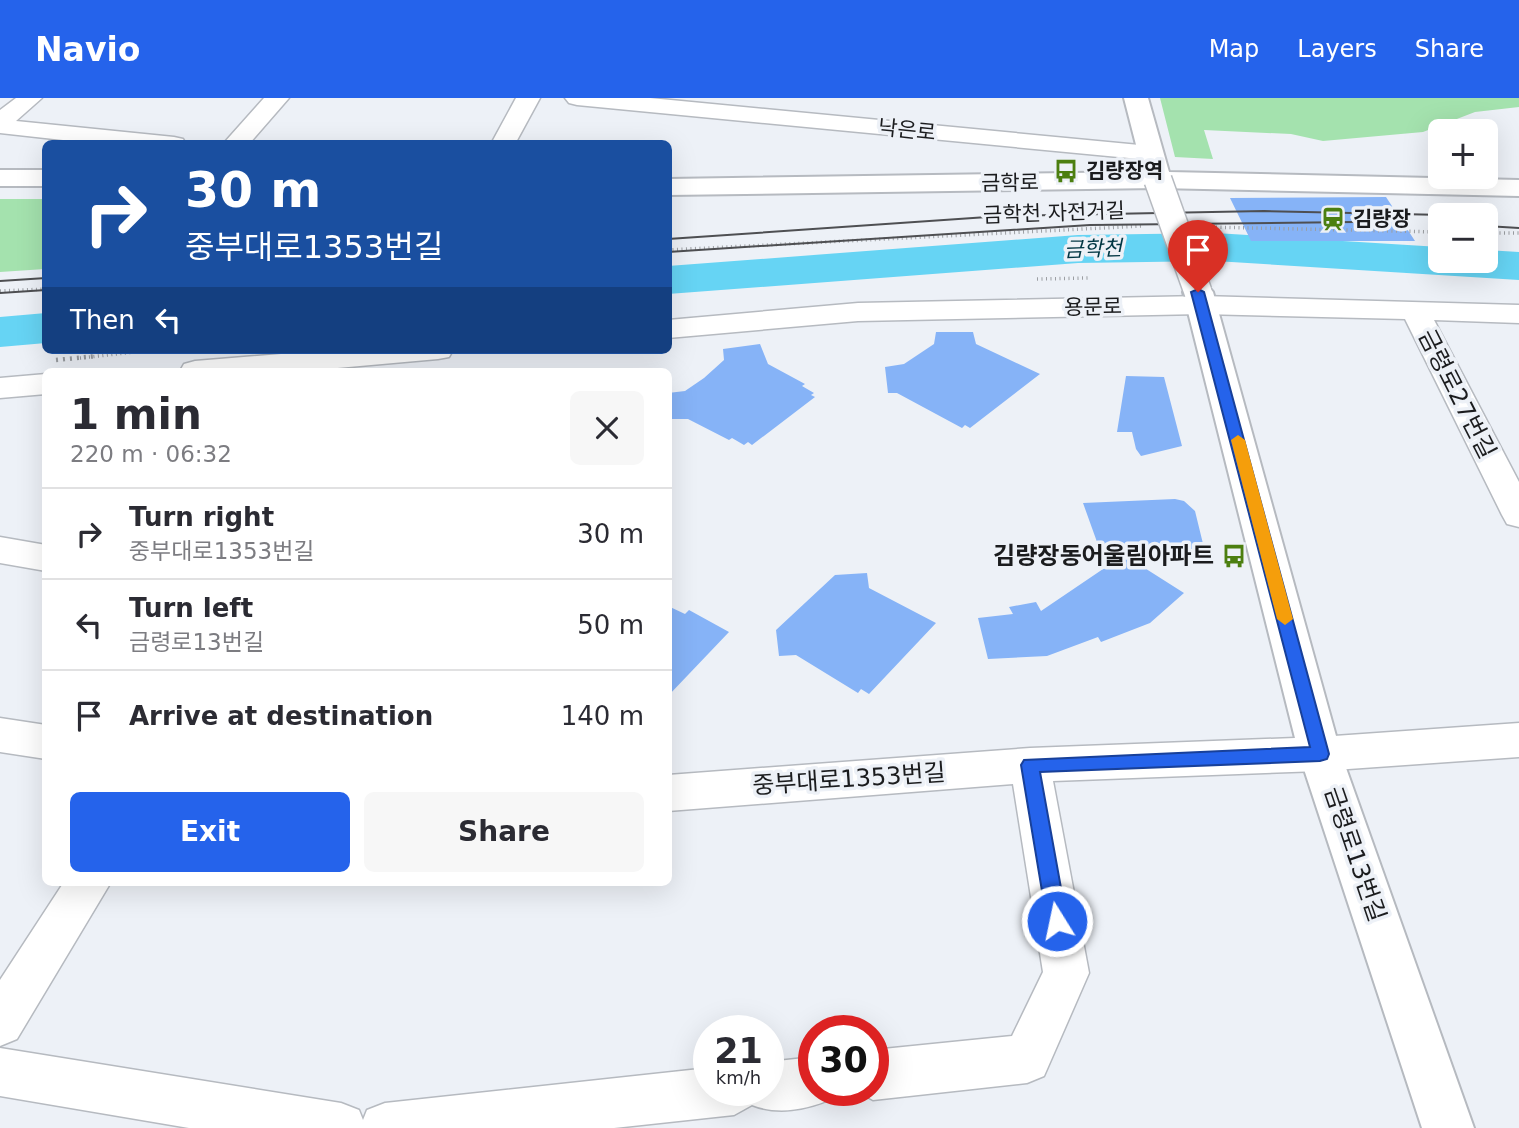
<!DOCTYPE html>
<meta charset="utf-8">
<style>
body{margin:0;font-family:"DejaVu Sans","Noto Sans KR",sans-serif;background:#f7f7f7;color:#2b2b33;height:100vh;display:flex;flex-direction:column;font-size:26px;white-space:nowrap}
*{box-sizing:border-box;margin:0}
p{font-size:23px;color:#7c7c81}
.icon{flex:none;width:38px;height:38px;fill:none;stroke:currentColor;stroke-width:2;stroke-linecap:round;stroke-linejoin:round}
.map{position:relative;flex:1;overflow:hidden}
.drawer{position:absolute;left:42px;top:270px;width:630px;height:518px;display:flex;flex-direction:column;background:#fff;border-radius:10px;box-shadow:0 7px 28px #0002}
.drawer>*{flex:none}
.banner{position:absolute;left:42px;top:42px;width:630px;height:214px;border-radius:10px;box-shadow:0 7px 28px #0002;background:#1a4fa0;color:#fff;overflow:hidden}
.fabs{position:absolute;left:1428px;top:21px;display:grid;gap:14px}
.fabs a{display:grid;place-items:center;width:70px;height:70px;border-radius:10px;background:#fff;box-shadow:0 7px 28px #0002;font-size:35px}
.speed{position:absolute;left:693px;top:917px;display:flex;gap:14px;font-size:35px;font-weight:700;text-align:center}
.speed>*{display:grid;place-content:center;width:91px;height:91px;border-radius:50%;background:#fff;box-shadow:0 7px 28px #0002;line-height:1}
.speed small{font-size:18px;font-weight:400}
.speed .limit{border:10px solid #d22;background:#fff;color:#111}
.pin{position:absolute;display:grid;place-items:center;width:60px;height:60px;color:#fff;margin:-72px -30px;border-radius:50% 50% 50% 0;rotate:-45deg;box-shadow:0 0 7px #0007}
.pin .icon{rotate:45deg}
.me{position:absolute;width:77px;margin:-38px;rotate:350deg;stroke-linejoin:round;filter:drop-shadow(0 0 5px #0008)}
.turn{display:flex;align-items:center;gap:24px;height:147px;padding:0 28px;font-size:32px}
.turn .icon{width:91px;height:91px;stroke-width:2.5}
.turn b{display:block;font-size:49px;line-height:60px}
.then{display:flex;align-items:center;height:66px;padding:0 28px;background:#0003;gap:14px;font-size:26px}
.round{display:grid;place-items:center;flex:none;width:74px;height:74px;border-radius:10px;background:#f7f7f7}
.head{display:flex;align-items:center;justify-content:space-between;height:119px;padding:0 28px}
h1{font-size:42px;font-weight:700;line-height:52px}
.primary-button{display:flex;gap:14px;margin-top:auto;padding:14px 28px}
.primary-button a{flex:1;height:80px;border-radius:10px;background:#2563eb;color:#fff;font-size:28px;font-weight:700;line-height:80px;text-align:center}
.primary-button a+a{background:#f7f7f7;color:#2b2b33}
ul{padding:0;list-style:none}
li{display:flex;align-items:center;gap:21px;height:91px;padding:0 28px;border-top:2px solid #e1e1e2}
li div{flex:1}
li b{display:block;font-size:26px}
li em{font-style:normal}
header{display:flex;align-items:center;gap:42px;box-sizing:border-box;height:98px;padding:0 35px;background:#2563eb;color:#fff}
header strong{font-size:33px}
nav{display:flex;gap:38px;margin-inline-start:auto;font-size:24px}
.map>svg:first-child{display:block}
.green{fill:#a4e2ae}
.lines{fill:none;stroke-linecap:round;stroke-linejoin:round}
.river{fill:#66d4f4;fill-rule:evenodd}
.building{fill:#86b3f7}
.street-casing{stroke:#b6bac0;stroke-width:3}
.secondary-casing{stroke:#b6bac0;stroke-width:4}
.path-far1{stroke:#9b9ea2;stroke-width:3.5;stroke-dasharray:1 3.5;stroke-linecap:butt}
.path{stroke:#9b9ea2;stroke-width:4.5;stroke-dasharray:2 5;stroke-linecap:butt}
.street{fill:#fff;fill-rule:evenodd}
.secondary{fill:#fff;fill-rule:evenodd}
.tram{stroke:#4e4f52;stroke-width:2}
.secondary-bridge-casing{stroke:#b6bac0;stroke-width:30;stroke-linecap:butt}
.secondary-bridge{stroke:#fff;stroke-width:27}
.route{fill:#2563eb;stroke:#184099;stroke-width:2}
.slow{fill:#f59e0b}
.labels{text-anchor:middle;dominant-baseline:central;stroke-width:7;stroke-linejoin:round;paint-order:stroke}
.far-street-label{font-size:21px;fill:#1b1c1e;stroke:#edf1f7}
.far-poi-label{font-size:21px;font-weight:bold;fill:#1b1c1e;stroke:#edf1f7;text-anchor:start}
.far-water-label{font-size:21px;font-style:italic;fill:#003643;stroke:#edf1f7}
.street-label{font-size:24px;fill:#1b1c1e;stroke:#edf1f7}
.poi-label{font-size:24px;font-weight:bold;fill:#1b1c1e;stroke:#edf1f7;text-anchor:end}
</style>
<header>
<strong>Navio</strong>
<nav><a>Map</a><a>Layers</a><a>Share</a></nav>
</header>
<div class="map">
<svg width="1519" height="1030" viewBox="0 0 1519 1030">
<rect width="100%" height="100%" fill="#edf1f7"/>
<path class="green" d="M 1160,0 L 1519,0 L 1519,9 L 1475,14 L 1423,34 L 1323,43 L 1291,36 L 1204,32 L 1213,61 L 1175,59 Z
M 0,101 L 45,101 L 45,171 L 0,174 Z"/>
<g class="lines">
<path class="river" d="M 1215,135 L 1440,149 L 1440,163 L 1486,163 L 1486,152 L 1519,154 L 1519,182 L 1215,163 L 1078,165 L 668,196 L 668,168 L 1078,137 Z
M 46,215 L 46,245 L 0,249 L 0,219 Z"/>
</g>
<path class="building" d="M 1386,99 L 1415,143 L 1251,143 L 1230,100 Z
M 936,234 L 973,234 L 976,246 L 1040,276 L 970,330 L 965,327 L 962,330 L 897,295 L 888,295 L 885,269 L 904,266 L 934,246 Z
M 760,246 L 768,266 L 805,286 L 802,288 L 814,295 L 811,297 L 815,299 L 752,347 L 748,344 L 744,347 L 732,340 L 729,342 L 688,321 L 668,321 L 668,295 L 685,293 L 704,280 L 724,262 L 723,251 Z
M 1126,278 L 1164,279 L 1182,348 L 1141,358 L 1136,351 L 1132,334 L 1117,334 Z
M 1175,401 L 1184,403 L 1195,413 L 1206,458 L 1121,455 L 1184,495 L 1150,525 L 1101,544 L 1098,539 L 1047,558 L 988,561 L 978,520 L 1013,516 L 1009,509 L 1036,504 L 1041,513 L 1106,469 L 1083,405 Z
M 867,475 L 869,490 L 936,525 L 869,596 L 861,591 L 858,595 L 796,557 L 779,558 L 776,532 L 835,477 Z
M 668,508 L 685,516 L 689,512 L 729,534 L 668,598 Z"/>
<g class="lines">
<g class="street-casing">
<path id="street" d="M 16,0 L 42,0 L 16,23 L 174,39 L 183,41 L 186,46 L 99,46 L 0,35 L 0,12 Z
M 264,0 L 289,0 L 249,46 L 223,46 Z
M 516,0 L 540,0 L 515,46 L 491,46 Z
M 565,0 L 650,0 L 1150,48 L 1159,50 L 1162,55 L 1159,60 L 1150,62 L 577,7 L 569,5 Z
M 1202,198 L 1519,207 L 1519,225 L 1434,222 L 1519,384 L 1519,429 L 1507,426 L 1502,417 L 1405,221 L 1202,216 L 858,223 L 668,240 L 668,222 L 858,205 Z
M 329,252 L 453,252 L 449,259 L 438,261 L 304,273 L 180,273 L 184,266 L 195,263 Z
M 46,276 L 46,296 L 0,300 L 0,280 Z
M 0,439 L 46,447 L 46,473 L 0,465 Z
M 0,620 L 46,627 L 46,661 L 0,654 Z
M 1519,625 L 1519,659 L 1320,673 L 1053,683 L 1089,875 L 1044,978 L 1027,985 L 873,1002 L 855,992 L 873,992 L 873,952 L 1012,938 L 1043,874 L 1013,686 L 668,713 L 668,677 L 1030,650 L 1320,639 Z
M 64,784 L 111,784 L 17,941 L 0,948 L 0,882 Z
M 0,950 L 341,1005 L 359,1012 L 363,1022 L 367,1012 L 385,1005 L 709,970 L 709,992 L 768,992 L 768,964 L 814,959 L 814,992 L 835,992 L 831,1001 C 807,1012 777,1017 752,1007 L 734,1017 L 614,1030 L 189,1030 L 0,998 Z"/>
</g>
<g class="secondary-casing">
<path id="secondary" d="M 1124,0 L 1148,0 L 1169,74 L 1519,82 L 1519,98 L 1158,90 L 668,97 L 668,81 L 1143,74 Z
M 0,72 L 46,72 L 46,88 L 0,88 Z
M 1198,185 L 1208,188 L 1213,194 L 1341,656 L 1474,1030 L 1422,1030 L 1299,656 L 1183,194 L 1188,188 Z"/>
</g>
<path class="path-far1" d="M 1207,129 L 1440,134
M 1486,135 L 1519,135
M 668,152 L 1142,128
M 1037,181 L 1088,180
M 0,193 L 46,191
M 80,260 L 152,252"/>
<path class="path" d="M 56,262 L 97,258"/>
<use href="#street" class="street"/>
<use href="#secondary" class="secondary"/>
<path class="tram" d="M 1486,128 L 1519,130
M 668,141 L 1002,118 L 1264,113 L 1445,117
M 668,154 L 1090,127 L 1354,124
M 0,183 L 46,180
M 0,195 L 46,192"/>
<g class="secondary-bridge-casing">
<path id="secondary-bridge" d="M 1158,82 L 1198,194"/>
</g>
<use href="#secondary-bridge" class="secondary-bridge"/>
</g>
<path class="route" d="M 1198,191 L 1204,194 L 1329,656 L 1327,661 L 1320,663 L 1040,674 L 1067,823 L 1064,829 L 1057,832 L 1050,829 L 1047,823 L 1021,667 L 1024,662 L 1310,649 L 1191,194 Z"/>
<path class="slow" d="M 1238,337 L 1245,342 L 1293,521 L 1285,527 L 1277,521 L 1231,342 Z"/>
<defs>
<g id="bus-bare" transform="scale(1.89)"><path d="M-5-6H5V4H4V6H2V4H-2V6H-4V4H-5ZM-3.5-4V0h7V-4ZM-3.5 1.2v1.5H-2V1.2ZM2 1.2v1.5H3.5V1.2Z" fill="#4c7f10" stroke="#edf1f7" stroke-width="2.5" paint-order="stroke"/></g>
<g id="station-bare" transform="scale(1.89)"><path d="M-3-6H3Q5-6 5-4V2Q5 4 3 4L4.5 6H3L1.5 4h-3L-3 6H-4.5L-3 4Q-5 4-5 2V-4Q-5-6-3-6ZM-3.5-4v3h7v-3ZM-3.5 1v1.5H-2V1ZM2 1v1.5H3.5V1Z" fill="#4c7f10" stroke="#edf1f7" stroke-width="2.5" paint-order="stroke"/></g>
</defs>
<g fill-rule="evenodd">
<use href="#bus-bare" x="1066" y="73"/>
<use href="#station-bare" x="1333" y="121"/>
<use href="#bus-bare" x="1234" y="458"/>
</g>
<g class="labels">
<g class="far-street-label">
<text transform="translate(907 32) rotate(6)">낙은로</text>
<text transform="translate(1010 85) rotate(-1)">금학로</text>
<text transform="translate(1054 115) rotate(-2)">금학천 자전거길</text>
<text transform="translate(1093 209) rotate(-1)">용문로</text>
</g>
<g class="far-poi-label">
<text x="1086" y="73">김량장역</text>
<text x="1353" y="121">김량장</text>
</g>
<g class="far-water-label">
<text transform="translate(1093 151) rotate(-2)">금학천</text>
</g>
<g class="street-label">
<text transform="translate(1457 296) rotate(63)">금령로27번길</text>
<text transform="translate(849 681) rotate(-4)">중부대로1353번길</text>
<text transform="translate(1355 756) rotate(71)">금령로13번길</text>
</g>
<g class="poi-label">
<text x="1214" y="458">김량장동어울림아파트</text>
</g>
</g>
</svg>
<div class="fabs">
<a>+</a>
<a>−</a>
</div>
<div class="speed"><div>21<small>km/h</small></div><div class="limit">30</div></div>
<div class="pin" style="left:1198px;top:194px;background:#d93025"><svg class="icon" aria-label="arrive" viewBox="0 0 24 24"><path d="M6 21V4h12l-3 4 3 4H6"/></svg></div>
<svg class="me" style="left:1057px;top:823px" viewBox="-20 -20 40 40"><circle r="17" fill="#2563eb" stroke="#fff" stroke-width="3"/><path d="M0-11L8 9 0 5-8 9z" fill="#fff"/></svg>
<div class="banner">
<div class="turn"><svg class="icon" aria-label="right" viewBox="0 0 24 24"><path d="M7 20v-9h11M14 6l5 5-5 5"/></svg><div><b>30 m</b>중부대로1353번길</div></div>
<div class="then">Then<svg class="icon" aria-label="left" viewBox="0 0 24 24"><path d="M17 20v-9H6M10 6l-5 5 5 5"/></svg></div>
</div>
<section class="drawer">
<div class="head"><div><h1>1 min</h1><p>220 m · 06:32</p></div><a class="round"><svg class="icon" aria-label="close" viewBox="0 0 24 24"><path d="M6 6l12 12M18 6L6 18"/></svg></a></div>
<ul>
<li><svg class="icon" aria-label="right" viewBox="0 0 24 24"><path d="M7 20v-9h11M14 6l5 5-5 5"/></svg><div><b>Turn right</b><p>중부대로1353번길</p></div><em>30 m</em></li>
<li><svg class="icon" aria-label="left" viewBox="0 0 24 24"><path d="M17 20v-9H6M10 6l-5 5 5 5"/></svg><div><b>Turn left</b><p>금령로13번길</p></div><em>50 m</em></li>
<li><svg class="icon" aria-label="arrive" viewBox="0 0 24 24"><path d="M6 21V4h12l-3 4 3 4H6"/></svg><div><b>Arrive at destination</b></div><em>140 m</em></li>
</ul>
<div class="primary-button"><a>Exit</a><a>Share</a></div>
</section>
</div>
